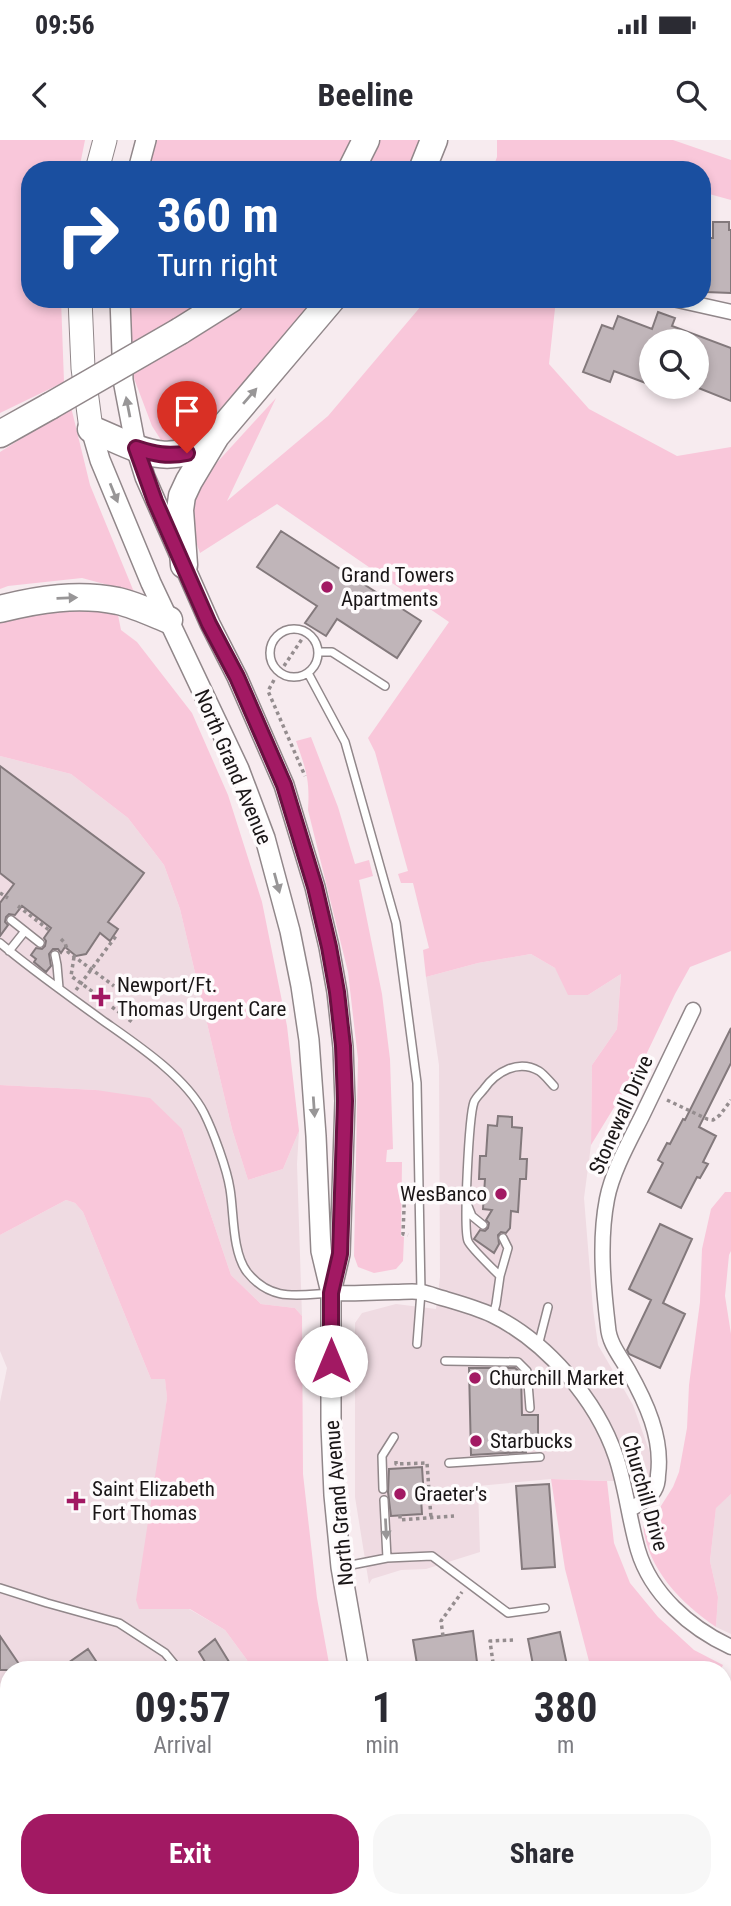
<!DOCTYPE html>
<style>
body{margin:0;font-family:"Roboto Condensed",sans-serif;background:#f7f7f7;color:#2b2b33;height:100vh;display:flex;flex-direction:column;font-size:26px;white-space:nowrap}
*{box-sizing:border-box;margin:0}
p{font-size:23px;color:#7c7c81}
.icon{flex:none;width:38px;height:38px;fill:none;stroke:currentColor;stroke-width:2;stroke-linecap:round;stroke-linejoin:round}
.map{position:relative;flex:1;overflow:hidden}
.sheet{position:absolute;left:0px;top:1521px;width:732px;height:247px;display:flex;flex-direction:column;background:#fff;border-radius:28px 28px 0 0;box-shadow:0 4px 10px #0003}
.sheet>*{flex:none}
.hud{position:absolute;left:21px;top:21px;width:690px;height:147px;border-radius:28px;box-shadow:0 4px 10px #0003;background:#1a4fa0;color:#fff;overflow:hidden}
.fabs{position:absolute;left:639px;top:189px;display:grid;gap:14px}
.fabs a{display:grid;place-items:center;width:70px;height:70px;border-radius:50%;background:#fff;box-shadow:0 4px 10px #0003;font-size:35px}
.pin{position:absolute;display:grid;place-items:center;width:60px;height:60px;color:#fff;margin:-72px -30px;border-radius:50% 50% 50% 0;rotate:-45deg;box-shadow:0 0 7px #0007}
.pin .icon{rotate:45deg}
.me{position:absolute;width:77px;margin:-38px;rotate:0deg;stroke-linejoin:round;filter:drop-shadow(0 0 5px #0008)}
.turn{display:flex;align-items:center;gap:24px;height:147px;padding:0 21px;font-size:32px}
.turn .icon{width:91px;height:91px;stroke-width:2.5}
.turn b{display:block;font-size:49px;line-height:60px}
.eta{display:flex;justify-content:space-evenly;align-items:center;height:119px;text-align:center}
.eta b{font-size:42px;font-weight:700;line-height:49px}
.primary-button{display:flex;gap:14px;margin-top:auto;padding:14px 21px}
.primary-button a{flex:1;height:80px;border-radius:28px;background:#a21963;color:#fff;font-size:28px;font-weight:700;line-height:80px;text-align:center}
.primary-button a+a{background:#f7f7f7;color:#2b2b33}
.status{display:flex;justify-content:space-between;align-items:center;height:49px;padding:0 35px;background:#fff;direction:ltr}
.status svg{height:19px;fill:currentColor}
header{display:flex;justify-content:space-between;align-items:center;height:91px;padding:0 21px;background:#fff;font-size:32px;font-weight:700}
.map>svg:first-child{display:block}
.built{fill:#efdbe2}
.green{fill:#f9c7da}
.building{fill:#c0b5b9;stroke:#83797c;stroke-width:2}
.lines{fill:none;stroke-linecap:round;stroke-linejoin:round}
.lane-casing{stroke:#91878a;stroke-width:10}
.street-casing{stroke:#91878a;stroke-width:17}
.secondary-casing{stroke:#91878a;stroke-width:22}
.primary-casing{stroke:#91878a;stroke-width:25}
.highway-casing{stroke:#91878a;stroke-width:29}
.path{stroke:#958d8f;stroke-width:3.5;stroke-dasharray:3.5 3.5;stroke-linecap:butt}
.lane{stroke:#fff;stroke-width:7}
.street{stroke:#fff;stroke-width:14}
.secondary{stroke:#fff;stroke-width:19}
.primary{stroke:#fff;stroke-width:23}
.highway{stroke:#fff;stroke-width:26}
.highway-bridge-casing{stroke:#91878a;stroke-width:29;stroke-linecap:butt}
.highway-bridge{stroke:#fff;stroke-width:26}
.oneway{fill:#989697}
.route-casing{stroke:#691040;stroke-width:18}
.route{stroke:#a21963;stroke-width:12}
.poi-dot{fill:#a21963;stroke:#fefbfc;stroke-width:2.5}
.labels{text-anchor:middle;dominant-baseline:central;stroke-width:7;stroke-linejoin:round;paint-order:stroke}
.poi-label{font-size:21px;fill:#1a1617;stroke:#fefbfc;text-anchor:start}
.street-label{font-size:21px;fill:#1a1617;stroke:#fefbfc}
</style>
<div class="status"><b>09:56</b><svg viewBox="0 0 49 12"><path d="M0 12V9h3v3zM5 12V6h3v6zM10 12V3h3v9zM15 12V0h3v12zM26 1h20v11H26zM47 4h2v5h-2z"/></svg></div>
<header><svg class="icon" aria-label="back" viewBox="0 0 24 24"><path d="M15 5l-7 7 7 7"/></svg>Beeline<svg class="icon" aria-label="search" viewBox="0 0 24 24"><circle cx="10" cy="10" r="6"/><path d="M15 15l6 6"/></svg></header>
<div class="map">
<svg width="731" height="1766" viewBox="0 0 731 1766">
<rect width="100%" height="100%" fill="#f7ebef"/>
<path class="built" d="M 0,616 L 71,634 L 128,678 L 164,725 L 180,769 L 232,989 L 248,1040 L 283,1029 L 299,991 L 297,1024 L 302,1176 L 295,1168 L 261,1164 L 231,1135 L 182,989 L 96,950 L 0,945 Z
M 531,814 L 555,828 L 588,855 L 621,834 L 617,889 L 592,925 L 591,1005 L 584,1058 L 593,1169 L 598,1205 L 633,1265 L 651,1316 L 653,1335 L 641,1342 L 551,1339 L 478,1346 L 480,1412 L 426,1429 L 401,1430 L 372,1439 L 369,1444 L 355,1357 L 355,1183 L 362,1173 L 396,1164 L 436,1169 L 440,1137 L 439,925 L 426,837 L 478,823 Z
M 66,1060 L 75,1063 L 83,1072 L 151,1239 L 165,1238 L 167,1258 L 139,1469 L 189,1469 L 225,1490 L 247,1520 L 250,1529 L 9,1530 L 9,1759 L 376,1759 L 378,1766 L 0,1766 L 0,1262 L 7,1228 L 0,1211 L 0,1095 Z
M 731,1354 L 731,1494 L 716,1487 L 718,1457 L 710,1421 L 716,1367 Z"/>
<path class="green" d="M 0,0 L 85,0 L 79,30 L 30,30 L 30,159 L 61,159 L 64,242 L 0,273 Z
M 157,0 L 351,0 L 338,30 L 148,30 Z
M 377,0 L 424,0 L 410,30 L 364,30 Z
M 497,0 L 673,0 L 731,20 L 731,60 L 702,52 L 702,30 L 625,30 L 611,26 L 598,30 L 492,30 L 497,17 Z
M 129,159 L 205,159 L 130,207 Z
M 252,159 L 319,159 L 198,294 L 177,302 L 161,300 L 152,286 L 132,233 L 224,179 Z
M 427,159 L 556,159 L 549,224 L 589,269 L 677,316 L 731,307 L 731,811 L 690,827 L 675,854 L 645,917 L 591,1005 L 592,925 L 617,889 L 621,834 L 588,855 L 568,855 L 555,828 L 531,814 L 478,823 L 426,837 L 423,810 L 429,808 L 413,743 L 401,743 L 398,734 L 408,731 L 375,612 L 368,598 L 449,482 L 277,364 L 200,413 L 195,399 L 192,383 L 195,358 L 201,340 L 276,258 L 227,361 L 328,276 Z
M 71,267 L 90,345 L 134,452 L 82,438 L 8,446 L 0,449 L 0,312 Z
M 81,468 L 117,470 L 121,490 L 137,502 L 192,573 L 228,655 L 262,762 L 287,886 L 299,991 L 283,1029 L 248,1040 L 232,989 L 180,769 L 164,725 L 128,678 L 71,634 L 0,616 L 0,479 Z
M 311,597 L 338,667 L 355,724 L 369,720 L 373,736 L 359,740 L 382,854 L 390,919 L 393,1009 L 387,1010 L 386,1022 L 402,1022 L 401,1096 L 404,1097 L 403,1121 L 396,1129 L 374,1133 L 358,1127 L 354,1116 L 358,919 L 348,832 L 308,670 C 310,639 306,630 296,601 Z
M 0,945 L 96,950 L 150,958 L 182,989 L 231,1135 L 261,1164 L 295,1168 L 302,1176 L 303,1334 L 317,1458 L 330,1529 L 250,1529 L 247,1520 L 225,1490 L 190,1469 L 139,1469 L 136,1460 L 167,1258 L 165,1239 L 151,1239 L 83,1072 L 75,1063 L 66,1060 L 0,1095 Z
M 725,1052 L 731,1052 L 731,1111 L 729,1115 L 725,1156 L 731,1194 L 731,1354 L 716,1368 L 710,1421 L 718,1457 L 716,1487 C 682,1464 647,1429 643,1385 L 659,1369 L 673,1347 L 679,1332 L 687,1288 L 689,1245 L 700,1162 L 702,1109 L 711,1069 Z
M 551,1339 L 607,1341 L 614,1403 L 630,1443 L 658,1477 L 694,1510 L 723,1525 L 721,1529 L 591,1529 L 565,1429 Z"/>
<path class="building" d="M 713,82 L 729,82 L 729,90 L 731,90 L 731,153 L 706,152 L 707,98 L 713,98 Z
M 658,172 L 675,178 L 672,186 L 731,208 L 731,261 L 696,247 L 696,201 L 651,201 L 651,245 L 614,231 L 610,242 L 583,232 L 602,185 L 613,189 L 618,176 L 652,189 Z
M 281,391 L 421,481 L 397,518 L 337,479 L 326,496 L 305,483 L 317,466 L 257,427 Z
M 0,626 L 144,733 L 108,782 L 118,789 L 110,801 L 100,793 L 86,814 L 76,816 L 65,807 L 61,813 L 58,809 L 53,809 L 49,814 L 51,826 L 46,832 L 34,822 L 36,819 L 31,815 L 36,808 L 42,809 L 45,806 L 46,801 L 44,798 L 51,788 L 22,766 L 15,775 L 9,774 L 6,777 L 5,782 L 8,785 L 0,796 L 0,763 L 14,744 L 0,733 Z
M 731,888 L 731,923 L 699,987 L 716,996 L 703,1022 L 708,1024 L 700,1038 L 697,1037 L 681,1068 L 648,1052 L 663,1023 L 658,1020 L 667,1003 L 670,1004 L 683,979 L 685,980 Z
M 498,976 L 512,977 L 512,987 L 522,988 L 520,1019 L 527,1019 L 526,1039 L 520,1039 L 518,1072 L 511,1071 L 510,1088 L 506,1093 L 501,1092 L 498,1095 L 499,1104 L 494,1113 L 474,1099 L 480,1090 L 485,1091 L 488,1088 L 489,1083 L 486,1080 L 492,1070 L 483,1069 L 485,1039 L 479,1039 L 480,1016 L 486,1016 L 488,985 L 497,986 Z
M 660,1084 L 692,1099 L 663,1163 L 685,1174 L 660,1228 L 629,1214 L 627,1210 L 651,1160 L 629,1149 Z
M 469,1228 L 515,1228 L 521,1233 L 522,1275 L 538,1275 L 538,1303 L 525,1303 L 526,1312 L 471,1315 Z
M 422,1327 L 424,1358 L 421,1358 L 422,1374 L 391,1376 L 388,1352 L 389,1329 Z
M 549,1344 L 555,1427 L 522,1429 L 516,1346 Z
M 473,1491 L 478,1530 L 418,1530 L 413,1500 Z
M 560,1492 L 568,1530 L 534,1530 L 528,1499 Z
M 0,1496 L 23,1530 L 0,1530 Z
M 215,1499 L 234,1530 L 210,1530 L 199,1512 Z
M 88,1509 L 102,1530 L 58,1530 Z"/>
<g class="lines">
<g class="lane-casing">
<path id="lane" d="M270 513a24 24 0 1 1 48 0a24 24 0 1 1-48 0Z
M 318,512 L 332,512 L 385,546
M 308,533 L 345,602 L 396,783 L 417,943 L 421,1152 L 417,1204
M 11,780 L 40,803
M 0,803 C 33,831 68,855 102,880 C 136,904 185,936 204,973 C 213,991 227,1029 230,1049 C 234,1073 232,1112 247,1132 C 271,1162 297,1155 330,1153
M 9,811 L 25,791
M 55,815 L 57,825 L 59,848
M 468,1066 L 472,1076 L 483,1085
M 500,1136 L 508,1108 L 503,1098
M 493,1175 L 496,1164 L 500,1136 C 493,1129 470,1107 468,1101 C 463,1089 469,976 474,962 C 476,957 481,953 484,949 C 496,932 518,919 539,931 C 544,934 550,942 554,946
M 538,1206 L 548,1167
M 445,1221 L 518,1222 L 527,1231 L 530,1268
M 449,1323 L 540,1317
M 383,1349 L 382,1316 L 394,1297
M 384,1360 L 387,1418
M 341,1427 L 387,1418 L 432,1416 L 508,1473 L 545,1468
M 0,1448 L 47,1463 L 119,1483 L 165,1513 L 179,1530
M 301,1759 L 303,1766
M 193,1766 L 194,1759"/>
</g>
<g class="street-casing">
<path id="street" d="M 673,159 L 731,172
M 331,1153 C 352,1154 374,1152 395,1152 C 403,1152 413,1151 421,1152 C 428,1153 435,1156 442,1158 C 459,1163 477,1168 492,1175 C 546,1201 597,1260 616,1317 C 626,1347 629,1379 638,1410 C 651,1454 690,1488 731,1507
M 629,1370 C 638,1365 648,1359 654,1351 C 657,1346 658,1341 658,1335 C 663,1298 646,1262 628,1230 C 620,1216 609,1203 608,1187 C 603,1145 599,1100 607,1059 C 612,1032 630,1000 642,976 C 659,940 676,905 693,870"/>
</g>
<g class="secondary-casing">
<path id="secondary" d="M 138,30 L 146,0
M 120,159 L 123,240 L 136,308 L 145,337 L 210,484 L 237,537 L 284,645 L 315,747 L 329,807 L 337,852 L 343,907 L 345,961 L 340,1114 L 332,1148
M 91,289 L 100,320 L 151,443 L 239,629 L 265,698 L 290,791 L 301,846 L 309,900 L 316,996 L 321,1111 L 331,1153 L 331,1285 L 334,1355 L 341,1427 L 359,1530
M 406,1759 L 408,1766"/>
</g>
<g class="primary-casing">
<path id="primary" d="M 97,30 L 105,0
M 80,159 L 83,228 L 91,289"/>
</g>
<g class="highway-casing">
<path id="highway" d="M 351,30 L 366,0
M 422,30 L 434,0
M 180,191 L 231,159
M 91,289 C 138,308 167,331 213,298
M 0,294 L 50,266
M 184,425 L 180,370 L 182,356 L 189,341 L 216,296 L 332,159
M 0,469 C 39,459 78,453 118,461 C 135,465 152,473 169,480"/>
</g>
<path class="path" d="M 284,526 L 302,499
M 274,540 L 268,551 L 305,636
M 0,753 L 8,758
M 18,766 L 49,790
M 61,799 L 65,803 L 68,812 L 114,846
M 74,817 L 71,836 L 93,852
M 76,850 L 116,796 L 114,795
M 112,867 L 132,882
M 667,960 L 707,979 L 713,980 L 720,975 L 731,960
M 405,1043 L 403,1094 L 408,1095
M 396,1321 L 396,1324 L 427,1323 L 431,1378
M 400,1375 L 400,1380 L 454,1376
M 443,1496 L 441,1481 L 462,1452
M 494,1530 L 490,1501 L 513,1500"/>
<use href="#lane" class="lane"/>
<use href="#street" class="street"/>
<use href="#secondary" class="secondary"/>
<use href="#primary" class="primary"/>
<use href="#highway" class="highway"/>
<g class="highway-bridge-casing">
<path id="highway-bridge" d="M 50,266 L 180,191"/>
</g>
<use href="#highway-bridge" class="highway-bridge"/>
</g>
<defs><path id="oneway-solid" d="M-6-.8H1V-3.2L6.5 0L1 3.2V.8H-6Z" transform="scale(1.75)"/></defs>
<g class="oneway">
<use href="#oneway-solid" transform="translate(250 256) rotate(-49)"/>
<use href="#oneway-solid" transform="translate(128 267) rotate(-101)"/>
<use href="#oneway-solid" transform="translate(114 353) rotate(68)"/>
<use href="#oneway-solid" transform="translate(67 458) rotate(-2)"/>
<use href="#oneway-solid" transform="translate(277 743) rotate(75)"/>
<use href="#oneway-solid" transform="translate(314 967) rotate(86)"/>
<use href="#oneway-solid" transform="translate(386 1389) rotate(87)"/>
</g>
<g class="lines">
<g class="route-casing">
<path id="route" d="M 187,313 C 168,317 154,314 136,308 L 155,361 L 209,484 L 237,537 L 284,645 L 315,747 L 329,807 L 337,852 L 343,906 L 345,961 L 340,1114 L 331,1153 L 331,1221"/>
</g>
<use href="#route" class="route"/>
</g>
<g class="poi-dot">
<circle cx="327" cy="447" r="7"/>
<path d="M97.5 846.5h7v7h7v7h-7v7h-7v-7h-7v-7h7z"/>
<circle cx="501" cy="1054" r="7"/>
<circle cx="475" cy="1238" r="7"/>
<circle cx="476" cy="1301" r="7"/>
<circle cx="400" cy="1354" r="7"/>
<path d="M72.5 1350.5h7v7h7v7h-7v7h-7v-7h-7v-7h7z"/>
</g>
<g class="labels">
<g class="poi-label">
<text x="341" y="435">Grand Towers<tspan x="341" dy="24">Apartments</tspan></text>
<text x="117" y="845">Newport/Ft.<tspan x="117" dy="24">Thomas Urgent Care</tspan></text>
<text x="487" y="1054" text-anchor="end">WesBanco</text>
<text x="489" y="1238">Churchill Market</text>
<text x="490" y="1301">Starbucks</text>
<text x="92" y="1349">Saint Elizabeth<tspan x="92" dy="24">Fort Thomas</tspan></text>
<text x="414" y="1354">Graeter's</text>
</g>
<g class="street-label">
<text transform="translate(233 627) rotate(67)">North Grand Avenue</text>
<text transform="translate(621 975) rotate(-66)">Stonewall Drive</text>
<text transform="translate(645 1353) rotate(74)">Churchill Drive</text>
<text transform="translate(339 1363) rotate(-95)">North Grand Avenue</text>
</g>
</g>
</svg>
<div class="fabs">
<a><svg class="icon" aria-label="search" viewBox="0 0 24 24"><circle cx="10" cy="10" r="6"/><path d="M15 15l6 6"/></svg></a>
</div>
<div class="pin" style="left:187px;top:313px;background:#d93025"><svg class="icon" aria-label="arrive" viewBox="0 0 24 24"><path d="M6 21V4h12l-3 4 3 4H6"/></svg></div>
<svg class="me" style="left:331px;top:1221px" viewBox="-20 -20 40 40"><circle r="19" fill="#fff"/><path d="M0-13L10 11 0 6-10 11z" fill="#a21963"/></svg>
<div class="hud">
<div class="turn"><svg class="icon" aria-label="right" viewBox="0 0 24 24"><path d="M7 20v-9h11M14 6l5 5-5 5"/></svg><div><b>360 m</b>Turn right</div></div>
</div>
<section class="sheet">
<div class="eta">
<div><b>09:57</b><p>Arrival</p></div>
<div><b>1</b><p>min</p></div>
<div><b>380</b><p>m</p></div>
</div>
<div class="primary-button"><a>Exit</a><a>Share</a></div>
</section>
</div>
